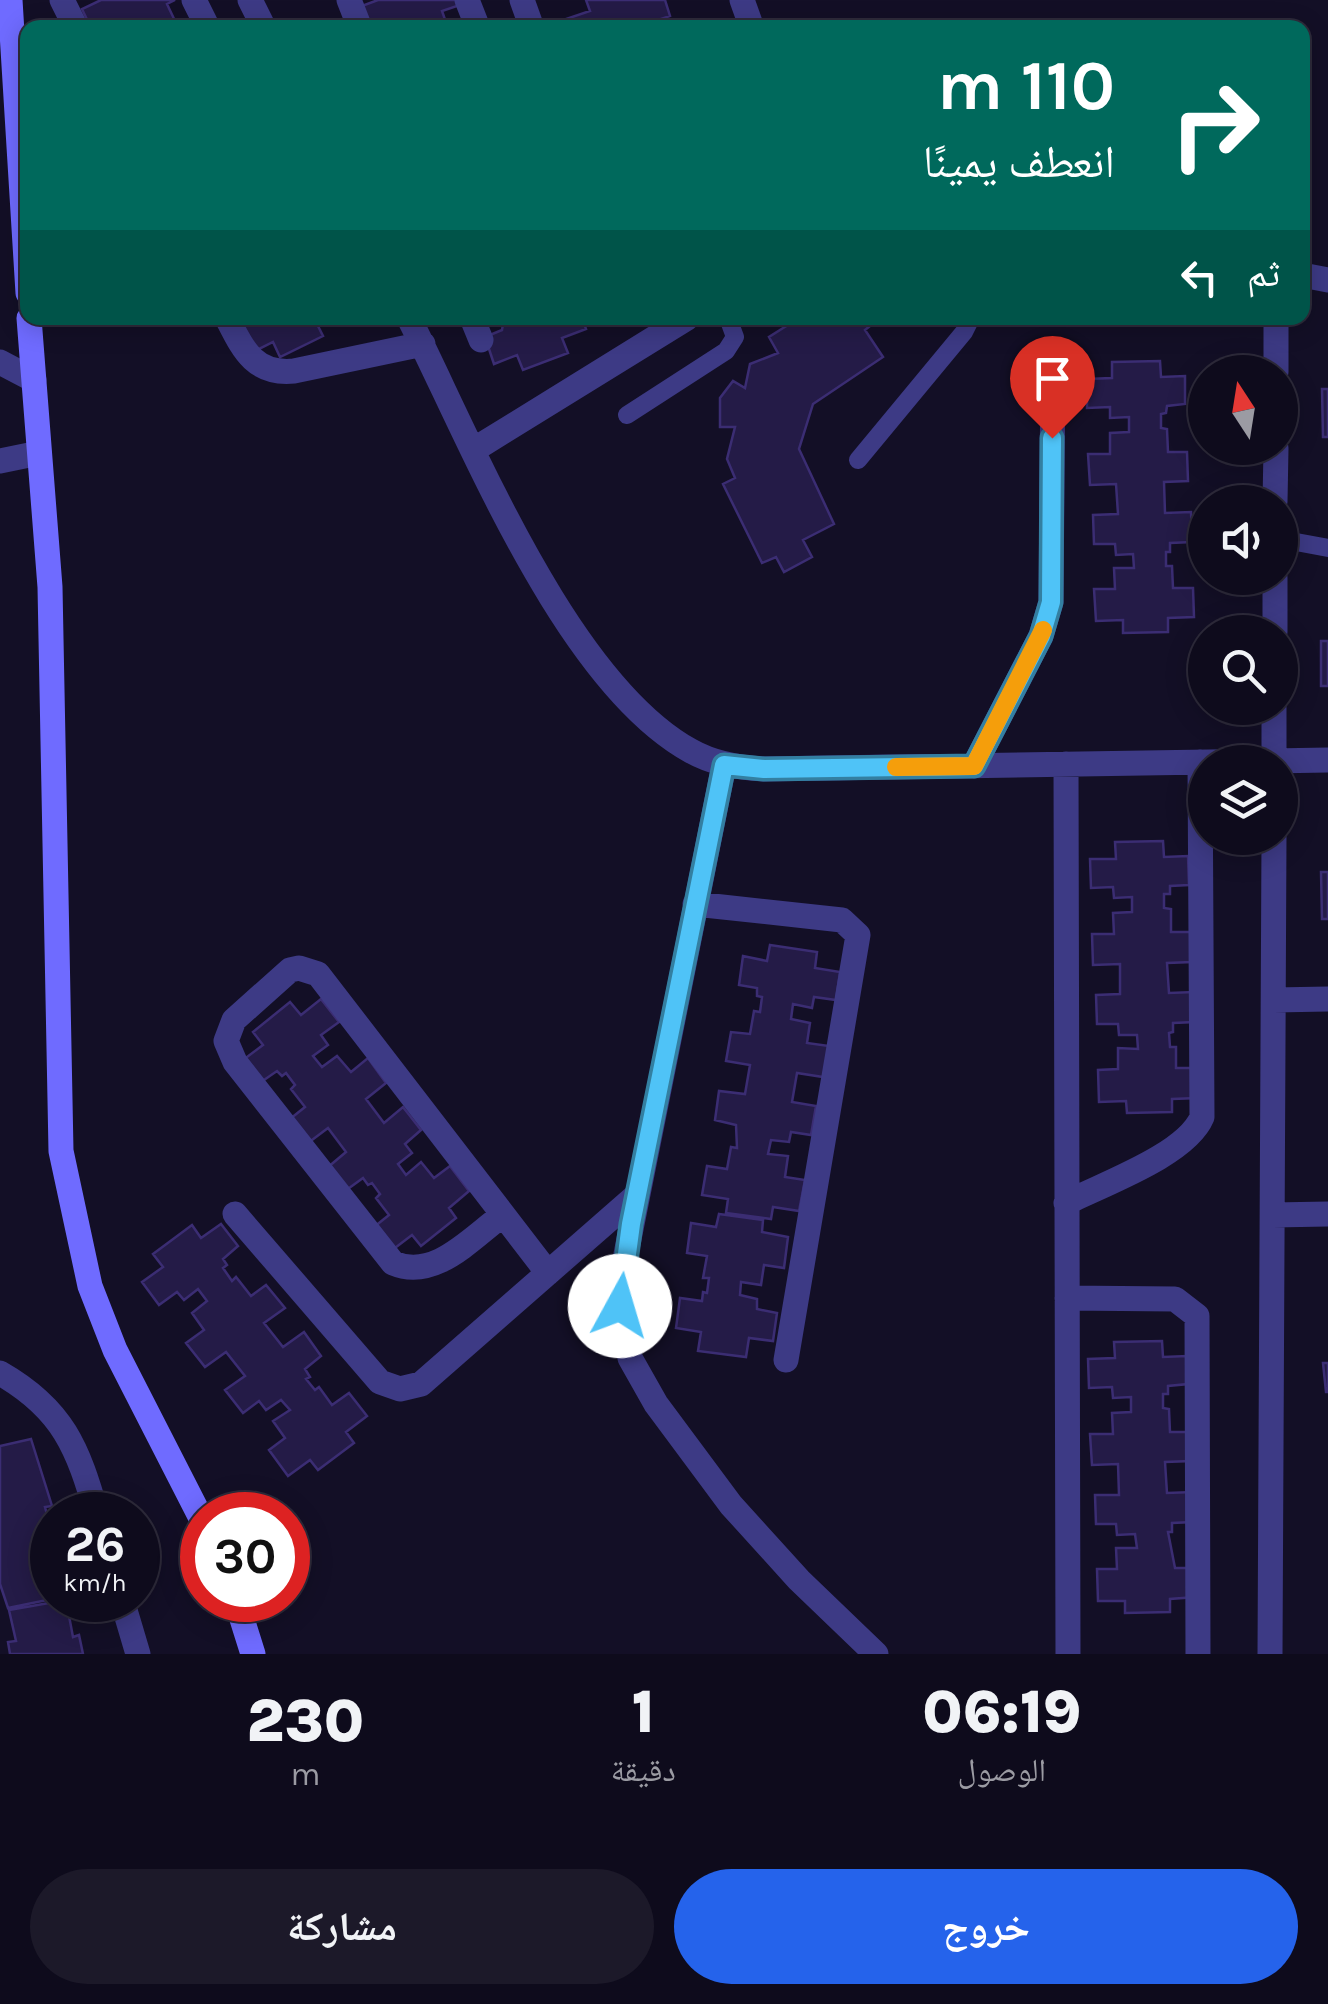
<!DOCTYPE html>
<html lang="ar">
<meta charset="utf-8">
<style>
body{margin:0;font-family:Karla,"Noto Naskh Arabic",sans-serif;background:#1c1929;color:#f1f3f6;direction:rtl;height:100vh;display:flex;flex-direction:column;font-size:38px;white-space:nowrap}
*{box-sizing:border-box;margin:0}
p{font-size:32px;color:#9b9ba3}
.icon{flex:none;width:55px;height:55px;fill:none;stroke:currentColor;stroke-width:2;stroke-linecap:round;stroke-linejoin:round}
.map{position:relative;height:1654px;overflow:hidden;direction:ltr}
.side{display:flex;flex-direction:column;background:#0e0b1c;flex:1}
.side>*{flex:none}
.hud{position:absolute;left:20px;top:20px;width:1290px;height:305px;border-radius:20px;box-shadow:0 5px 25px #0003,0 0 0 2px #2e2b3b;direction:rtl;background:#00695c;color:#fff;overflow:hidden}
.needle{width:65px;rotate:348deg}
.tools{position:absolute;left:1188px;top:355px;display:grid;gap:20px}
.tools a{display:grid;place-items:center;width:110px;height:110px;border-radius:50%;background:#0e0b1c;box-shadow:0 5px 25px #0003,0 0 0 2px #2e2b3b;font-size:50px}
.speed{position:absolute;left:30px;top:1492px;display:flex;gap:20px;font-size:50px;font-weight:700;text-align:center}
.speed>*{display:grid;place-content:center;width:130px;height:130px;border-radius:50%;background:#0e0b1c;box-shadow:0 5px 25px #0003,0 0 0 2px #2e2b3b;line-height:1}
.speed small{font-size:25px;font-weight:400}
.speed .limit{border:15px solid #d22;background:#fff;color:#111}
.pin{position:absolute;display:grid;place-items:center;width:85px;height:85px;color:#fff;margin:-102px -42px;border-radius:50% 50% 50% 0;rotate:-45deg;box-shadow:0 0 10px #0007}
.pin .icon{rotate:45deg}
.me{position:absolute;width:110px;margin:-55px;rotate:6deg;stroke-linejoin:round;filter:drop-shadow(0 0 8px #0008)}
.turn{display:flex;align-items:center;gap:35px;height:210px;padding:0 30px;font-size:45px}
.turn .icon{width:130px;height:130px;stroke-width:2.5}
.turn b{display:block;font-size:70px;line-height:85px}
.then{display:flex;align-items:center;height:95px;padding:0 30px;background:#0003;gap:20px;font-size:38px}
.eta{display:flex;justify-content:space-evenly;align-items:center;height:170px;text-align:center}
.eta b{font-size:60px;font-weight:800;line-height:70px}
.primary-button{display:flex;gap:20px;margin-top:auto;padding:20px 30px}
.primary-button a{flex:1;height:115px;border-radius:60px;background:#2563eb;color:#fff;font-size:40px;font-weight:800;line-height:115px;text-align:center}
.primary-button a+a{background:#1c1929;color:#f1f3f6}
.map>svg:first-child{display:block}
.building{fill:#241b47;stroke:#3b2d73;stroke-width:2.5}
.lines{fill:none;stroke-linecap:round;stroke-linejoin:round}
.lane{stroke:#3d3a85;stroke-width:18}
.street{stroke:#3d3a85;stroke-width:25}
.secondary{stroke:#6f6bff;stroke-width:25}
.route-casing{stroke:#337fa1;stroke-width:25}
.route{stroke:#4fc3f7;stroke-width:18}
.slow{stroke:#f59e0b;stroke-width:18}
</style>
<div class="map">
<svg width="1328" height="1654" viewBox="0 0 1328 1654">
<rect width="100%" height="100%" fill="#130f26"/>
<path class="building" d="M 101,0 L 175,0 L 167,4 L 176,23 L 164,28 L 91,28 L 82,9 Z
M 462,0 L 463,4 L 442,11 L 448,28 L 366,28 L 359,7 L 378,0 Z
M 586,0 L 665,0 L 670,16 L 649,23 L 651,28 L 569,28 L 566,19 L 590,11 Z
M 255,318 L 325,318 L 316,322 L 323,336 L 280,357 L 273,342 L 251,353 L 238,327 Z
M 504,318 L 582,318 L 586,329 L 562,338 L 568,353 L 523,370 L 517,355 L 494,364 L 485,337 L 502,330 Z
M 799,318 L 880,318 L 865,330 L 883,357 L 813,404 L 799,449 L 834,524 L 803,540 L 812,557 L 784,572 L 776,557 L 762,563 L 723,484 L 735,478 L 727,459 L 735,427 L 720,427 L 720,398 L 733,381 L 745,388 L 750,364 L 778,353 L 769,337 Z
M 1160,361 L 1161,377 L 1185,376 L 1185,404 L 1167,406 L 1166,413 L 1161,414 L 1161,428 L 1167,429 L 1168,452 L 1187,452 L 1188,481 L 1164,482 L 1165,513 L 1191,512 L 1192,542 L 1170,543 L 1170,552 L 1166,552 L 1166,566 L 1172,566 L 1173,588 L 1193,588 L 1194,617 L 1168,618 L 1168,632 L 1123,633 L 1123,620 L 1096,621 L 1094,589 L 1115,589 L 1114,568 L 1134,568 L 1133,554 L 1116,555 L 1115,544 L 1094,544 L 1093,515 L 1118,514 L 1116,484 L 1090,485 L 1088,454 L 1110,454 L 1110,433 L 1129,432 L 1129,417 L 1110,418 L 1110,407 L 1087,408 L 1087,379 L 1112,378 L 1112,362 Z
M 1322,389 L 1328,389 L 1328,437 L 1323,437 Z
M 1321,641 L 1328,641 L 1328,686 L 1321,686 Z
M 1163,841 L 1164,857 L 1188,856 L 1189,885 L 1170,886 L 1170,894 L 1164,894 L 1164,908 L 1171,909 L 1171,932 L 1191,932 L 1192,962 L 1167,963 L 1169,993 L 1194,992 L 1195,1022 L 1173,1023 L 1173,1032 L 1169,1033 L 1170,1047 L 1176,1047 L 1176,1068 L 1196,1068 L 1198,1098 L 1172,1099 L 1172,1112 L 1127,1113 L 1126,1101 L 1099,1102 L 1098,1070 L 1118,1069 L 1118,1048 L 1138,1049 L 1137,1035 L 1119,1035 L 1118,1024 L 1097,1024 L 1096,995 L 1120,994 L 1120,964 L 1093,965 L 1092,934 L 1114,934 L 1113,913 L 1132,912 L 1132,897 L 1114,898 L 1113,887 L 1091,888 L 1090,859 L 1116,859 L 1115,842 Z
M 1321,872 L 1328,872 L 1328,919 L 1322,919 Z
M 770,945 L 817,952 L 815,968 L 840,972 L 836,1000 L 814,997 L 812,1008 L 793,1004 L 791,1019 L 810,1023 L 807,1043 L 829,1046 L 823,1077 L 797,1073 L 792,1102 L 816,1106 L 811,1135 L 791,1132 L 789,1142 L 771,1140 L 768,1154 L 788,1156 L 785,1177 L 805,1180 L 799,1211 L 773,1207 L 771,1219 L 726,1213 L 728,1199 L 702,1195 L 707,1166 L 727,1169 L 731,1147 L 737,1148 L 736,1125 L 715,1120 L 719,1091 L 745,1094 L 750,1065 L 726,1061 L 731,1032 L 750,1034 L 754,1011 L 760,1012 L 762,997 L 757,996 L 757,988 L 739,985 L 743,956 L 767,961 Z
M 321,999 L 339,1022 L 321,1035 L 328,1045 L 313,1056 L 322,1067 L 337,1056 L 351,1072 L 368,1058 L 386,1083 L 366,1099 L 384,1123 L 403,1107 L 421,1130 L 405,1144 L 412,1153 L 398,1164 L 406,1175 L 421,1162 L 434,1178 L 450,1166 L 469,1191 L 449,1208 L 456,1218 L 421,1246 L 412,1235 L 391,1251 L 374,1227 L 389,1215 L 376,1198 L 380,1194 L 372,1183 L 368,1185 L 363,1178 L 345,1191 L 327,1168 L 346,1152 L 328,1128 L 308,1143 L 290,1119 L 305,1107 L 291,1089 L 295,1085 L 286,1073 L 282,1076 L 277,1071 L 261,1082 L 243,1060 L 263,1045 L 253,1032 L 290,1002 L 301,1015 Z
M 719,1214 L 763,1220 L 762,1232 L 788,1237 L 784,1268 L 764,1265 L 761,1285 L 741,1282 L 740,1295 L 757,1299 L 757,1309 L 777,1313 L 773,1341 L 749,1338 L 746,1357 L 698,1351 L 701,1332 L 676,1328 L 680,1298 L 702,1301 L 703,1292 L 707,1293 L 709,1278 L 703,1278 L 707,1256 L 687,1253 L 691,1223 L 716,1227 Z
M 221,1224 L 238,1246 L 223,1259 L 227,1265 L 223,1268 L 232,1281 L 236,1277 L 251,1296 L 266,1285 L 285,1308 L 264,1323 L 283,1347 L 304,1332 L 321,1356 L 305,1369 L 310,1377 L 306,1379 L 315,1390 L 319,1387 L 332,1405 L 349,1393 L 367,1416 L 346,1432 L 354,1443 L 318,1470 L 310,1460 L 288,1476 L 269,1450 L 285,1438 L 273,1421 L 290,1410 L 281,1400 L 266,1410 L 259,1401 L 243,1413 L 225,1390 L 245,1376 L 226,1352 L 205,1367 L 186,1343 L 204,1330 L 192,1313 L 207,1301 L 198,1289 L 184,1300 L 177,1292 L 159,1305 L 142,1282 L 163,1267 L 153,1254 L 192,1225 L 201,1238 Z
M 1162,1341 L 1163,1357 L 1187,1356 L 1188,1384 L 1168,1386 L 1168,1394 L 1163,1394 L 1163,1408 L 1169,1409 L 1170,1432 L 1189,1432 L 1191,1461 L 1165,1462 L 1167,1493 L 1193,1492 L 1193,1522 L 1172,1523 L 1172,1532 L 1168,1532 L 1175,1568 L 1195,1568 L 1196,1597 L 1170,1599 L 1170,1612 L 1125,1613 L 1125,1601 L 1098,1601 L 1097,1569 L 1117,1569 L 1116,1548 L 1137,1548 L 1135,1534 L 1117,1535 L 1116,1524 L 1096,1524 L 1095,1495 L 1119,1495 L 1118,1464 L 1092,1465 L 1090,1434 L 1113,1434 L 1112,1413 L 1131,1412 L 1131,1397 L 1113,1398 L 1112,1387 L 1089,1388 L 1088,1359 L 1115,1358 L 1114,1342 Z
M 1323,1363 L 1328,1363 L 1328,1392 L 1326,1392 Z
M 31,1439 L 52,1506 L 45,1507 L 52,1533 L 52,1599 L 8,1608 L 0,1584 L 0,1446 Z
M 66,1600 L 73,1637 L 79,1635 L 83,1654 L 10,1654 L 8,1642 L 16,1641 L 9,1610 Z"/>
<g class="lines">
<path class="lane" d="M 627,415 L 726,351 L 735,337 L 728,318
M 858,460 L 964,332 L 971,318
M 1280,539 L 1328,548"/>
<path class="street" d="M 62,0 L 76,28
M 194,0 L 208,28
M 250,0 L 264,28
M 349,0 L 360,28
M 467,0 L 478,28
M 522,0 L 532,28
M 742,0 L 752,28
M 1302,275 L 1328,280
M 227,318 C 243,349 254,375 294,371 L 423,344
M 409,318 C 472,443 566,682 691,751 C 714,764 739,768 764,769 L 1328,760
M 472,318 L 481,340
M 0,362 L 34,380
M 1276,372 L 1276,318
M 475,449 L 687,318
M 0,461 L 39,453
M 1275,502 L 1276,448
M 1275,632 L 1275,578
M 1274,762 L 1274,708
M 1066,764 L 1068,1654
M 724,765 L 621,1279 L 620,1306 L 630,1358 L 656,1404 L 731,1505 L 799,1580 L 876,1654
M 974,766 L 1041,636 L 1051,602 L 1053,364
M 695,904 L 842,920 L 858,935 L 786,1360
M 1274,1000 L 1328,999
M 1066,1203 C 1103,1184 1186,1155 1202,1117 L 1200,762
M 235,1214 L 380,1382 L 400,1389 L 421,1384 L 637,1195
M 503,1215 C 471,1238 435,1281 393,1263 L 235,1062 L 226,1041 L 234,1020 L 290,970 L 299,968 L 318,974 L 548,1273
M 1273,1215 L 1328,1214
M 1067,1298 L 1175,1299 L 1197,1316 L 1198,1654
M 0,1373 C 63,1409 78,1448 97,1515
M 122,1600 L 138,1654
M 1270,1654 L 1274,838"/>
<path class="secondary" d="M 10,0 L 28,293
M 29,318 L 50,587 L 61,1151 L 90,1286 L 115,1350 L 202,1520
M 236,1600 L 253,1654"/>
</g>
<g class="lines">
<g class="route-casing">
<path id="route" d="M 620,1306 L 631,1224 L 724,765 L 764,769 L 974,766 L 1041,636 L 1051,602 L 1052,438"/>
</g>
<use href="#route" class="route"/>
<path class="slow" d="M 896,767 L 974,766 L 1043,630"/>
</g>
</svg>
<div class="tools">
<a><svg class="needle" viewBox="-14 -14 28 28"><path d="M0-13l5 13h-10z" fill="#e53935"/><path d="M0 13l5-13h-10z" fill="#9b9ba3"/></svg></a>
<a><svg class="icon" aria-label="sound" viewBox="0 0 24 24"><path d="M4 9h4l5-4v14l-5-4H4zM17 9q2 3 0 6"/></svg></a>
<a><svg class="icon" aria-label="search" viewBox="0 0 24 24"><circle cx="10" cy="10" r="6"/><path d="M15 15l6 6"/></svg></a>
<a><svg class="icon" aria-label="layers" viewBox="0 0 24 24"><path d="M12 4l9 5-9 5-9-5zM3 14l9 5 9-5"/></svg></a>
</div>
<div class="speed"><div>26<small>km/h</small></div><div class="limit">30</div></div>
<div class="pin" style="left:1052px;top:438px;background:#d93025"><svg class="icon" aria-label="arrive" viewBox="0 0 24 24"><path d="M6 21V4h12l-3 4 3 4H6"/></svg></div>
<svg class="me" style="left:620px;top:1306px" viewBox="-20 -20 40 40"><circle r="19" fill="#fff"/><path d="M0-13L10 11 0 6-10 11z" fill="#4fc3f7"/></svg>
<div class="hud">
<div class="turn"><svg class="icon" aria-label="right" viewBox="0 0 24 24"><path d="M7 20v-9h11M14 6l5 5-5 5"/></svg><div><b>110 m</b>انعطف يمينًا</div></div>
<div class="then">ثم<svg class="icon" aria-label="left" viewBox="0 0 24 24"><path d="M17 20v-9H6M10 6l-5 5 5 5"/></svg></div>
</div>
</div>
<section class="side">
<div class="eta">
<div><b>06:19</b><p>الوصول</p></div>
<div><b>1</b><p>دقيقة</p></div>
<div><b>230</b><p>m</p></div>
</div>
<div class="primary-button"><a>خروج</a><a>مشاركة</a></div>
</section>
